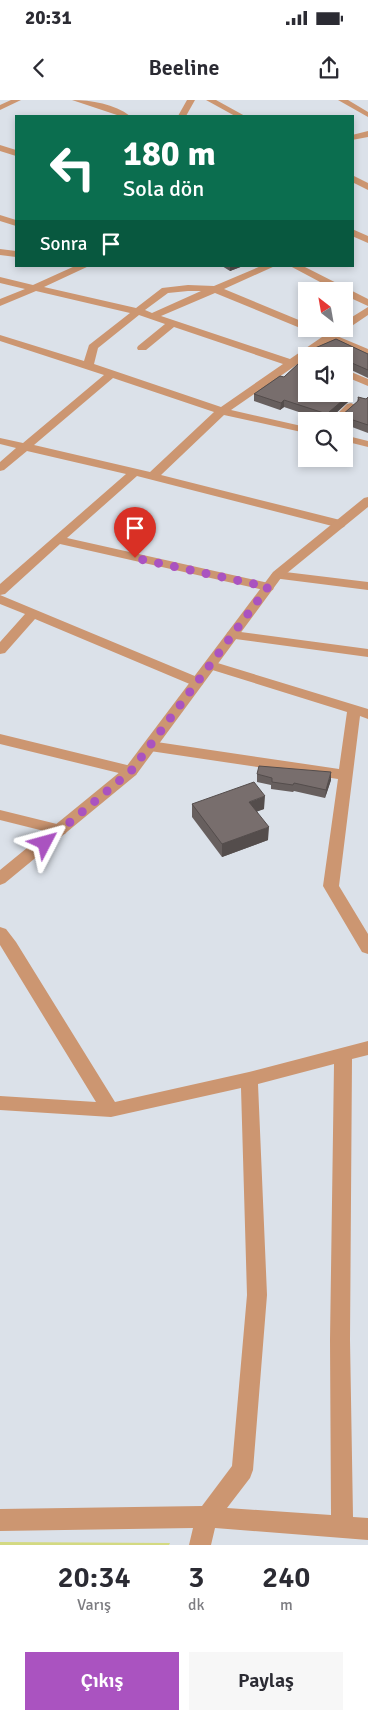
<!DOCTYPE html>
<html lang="tr">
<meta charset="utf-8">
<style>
body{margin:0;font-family:Signika,sans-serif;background:#f7f7f7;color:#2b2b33;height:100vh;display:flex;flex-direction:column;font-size:19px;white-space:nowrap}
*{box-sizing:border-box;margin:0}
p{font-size:16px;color:#7c7c81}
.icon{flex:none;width:28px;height:28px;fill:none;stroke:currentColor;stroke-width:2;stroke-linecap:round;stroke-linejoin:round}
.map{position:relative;height:1445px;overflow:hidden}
.panel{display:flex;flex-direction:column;background:#fff;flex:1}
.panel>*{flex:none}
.top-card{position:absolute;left:15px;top:15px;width:339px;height:152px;border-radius:0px;box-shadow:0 2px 8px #0003;background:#0b6e4f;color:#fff;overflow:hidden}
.needle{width:32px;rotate:329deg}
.fabs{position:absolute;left:298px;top:182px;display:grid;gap:10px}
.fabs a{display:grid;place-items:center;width:55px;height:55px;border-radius:0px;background:#fff;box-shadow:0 2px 8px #0003;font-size:25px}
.pin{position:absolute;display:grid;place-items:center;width:42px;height:42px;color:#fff;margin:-51px -21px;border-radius:50% 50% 50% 0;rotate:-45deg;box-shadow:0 0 5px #0007}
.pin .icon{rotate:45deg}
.me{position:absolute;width:55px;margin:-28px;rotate:51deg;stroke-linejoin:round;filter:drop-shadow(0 0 4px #0008)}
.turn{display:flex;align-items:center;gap:18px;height:105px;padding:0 25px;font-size:22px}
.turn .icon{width:65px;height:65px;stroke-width:2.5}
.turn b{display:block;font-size:35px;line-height:42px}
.then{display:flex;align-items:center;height:48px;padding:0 25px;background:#0003;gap:10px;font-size:19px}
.eta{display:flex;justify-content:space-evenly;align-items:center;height:85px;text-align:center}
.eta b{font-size:30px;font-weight:600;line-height:35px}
.primary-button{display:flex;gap:10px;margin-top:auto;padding:10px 25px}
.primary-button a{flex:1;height:58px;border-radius:0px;background:#aa53c0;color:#fff;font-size:20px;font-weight:600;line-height:58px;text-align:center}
.primary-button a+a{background:#f7f7f7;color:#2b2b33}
.status{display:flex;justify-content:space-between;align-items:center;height:35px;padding:0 25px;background:#fff;direction:ltr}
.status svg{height:14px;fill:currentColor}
header{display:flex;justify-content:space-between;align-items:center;height:65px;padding:0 25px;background:#fff;font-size:22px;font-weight:600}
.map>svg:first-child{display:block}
.green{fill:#d3d981}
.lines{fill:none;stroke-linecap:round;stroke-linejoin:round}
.minor{fill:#cc9671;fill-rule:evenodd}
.tertiary{fill:#cc9671;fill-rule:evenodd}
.wall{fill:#675f5e}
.shaded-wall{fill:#544d4c}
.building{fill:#786e6d;stroke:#544d4c}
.route{stroke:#aa53c0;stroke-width:9;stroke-dasharray:0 16.2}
</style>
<div class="status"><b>20:31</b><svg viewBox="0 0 49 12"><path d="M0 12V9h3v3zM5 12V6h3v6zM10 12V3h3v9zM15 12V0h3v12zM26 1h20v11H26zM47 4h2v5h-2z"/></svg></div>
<header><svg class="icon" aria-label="back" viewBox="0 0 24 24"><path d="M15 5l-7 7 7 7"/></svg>Beeline<svg class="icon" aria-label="share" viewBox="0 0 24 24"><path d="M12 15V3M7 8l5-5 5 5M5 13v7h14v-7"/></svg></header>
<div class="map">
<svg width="368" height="1445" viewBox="0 0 368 1445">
<rect width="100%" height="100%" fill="#dbe1e9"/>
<path class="green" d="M 0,1442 L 170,1443 L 169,1445 L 0,1445 Z"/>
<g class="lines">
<path class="minor" d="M 72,0 C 91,0 115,4 130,16 L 120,16 Z
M 187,0 L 195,0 L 186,16 L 178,16 Z
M 206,0 L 216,0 L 245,16 L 235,16 Z
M 338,0 L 348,0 L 368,12 L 368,17 Z
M 368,31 L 368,37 L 352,40 L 352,35 Z
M 0,45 L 16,50 L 16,56 L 0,51 Z
M 352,75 L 368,83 L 368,90 L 352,82 Z
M 0,115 L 16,120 L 16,126 L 0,121 Z
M 352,129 L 368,136 L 368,143 L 352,136 Z
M 0,149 L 16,151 L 16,157 L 0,155 Z
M 75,166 L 89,166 L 44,187 L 136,208 L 162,188 L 188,185 L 214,186 L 261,166 L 275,166 L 224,189 L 306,223 L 306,229 L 319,229 L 329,233 L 335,229 L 344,229 L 344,222 L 368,207 L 368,215 L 337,236 L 368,249 L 368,256 L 331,241 L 231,310 L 306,327 L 306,333 L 224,315 L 161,375 L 344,421 L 346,424 L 344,427 L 340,428 L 137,376 L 67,438 L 273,484 L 274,487 L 273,490 L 268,491 L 60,444 L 5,494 L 0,495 L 0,484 L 126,374 L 27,351 L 4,370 L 0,371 L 0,362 L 16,348 L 0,344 L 0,338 L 23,343 L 104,275 L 0,241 L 0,235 L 84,261 L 89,245 L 130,213 L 36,191 L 0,206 L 0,199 L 25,189 L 0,183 L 0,177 L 33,185 ZM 188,191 L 201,191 L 152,213 L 145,210 L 168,193 ZM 215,193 L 322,237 L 290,259 L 161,216 ZM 139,215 L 165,224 L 138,246 L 137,248 L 138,250 L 146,250 L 174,227 L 283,264 L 221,307 L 94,264 L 98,248 ZM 113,278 L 214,312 L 150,372 L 34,345 Z
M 290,166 L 303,166 L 368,199 L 368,206 L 344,195 L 344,191 L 337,191 Z
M 344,269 L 368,279 L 368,286 L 344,276 Z
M 351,303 L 357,306 L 341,321 L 330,321 L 347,304 Z
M 344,335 L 368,341 L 368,347 L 344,341 Z
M 277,471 L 368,482 L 368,490 L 273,478 L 271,475 Z
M 0,495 L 202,579 L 204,582 L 202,585 L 192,585 L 35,519 L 5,553 L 0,554 L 0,542 L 25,514 L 0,504 Z
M 233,531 L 368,549 L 368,557 L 228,538 L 226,535 L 228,532 Z
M 211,561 L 368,609 L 368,619 L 360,616 L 339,786 L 368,834 L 368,854 L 362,852 L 323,786 L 338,679 L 150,651 L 145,649 L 143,646 L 145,643 L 150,641 L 339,669 L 347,612 L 206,568 L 204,565 Z
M 0,634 L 131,666 L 136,667 L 138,671 L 136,675 L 131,676 L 0,644 Z
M 0,710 L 65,726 L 68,730 L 65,734 L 60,735 L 0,720 Z
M 0,827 L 6,829 L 16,842 L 115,1002 L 249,972 L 368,941 L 368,955 L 352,959 L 350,1240 L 353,1417 L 368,1418 L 368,1440 L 215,1428 L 211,1445 L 189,1445 L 193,1428 L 0,1431 L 0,1409 L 202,1406 L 232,1366 L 247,1195 L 241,988 L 111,1017 L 0,1010 L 0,996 L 96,1002 L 0,845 ZM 334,964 L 330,1240 L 331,1415 L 227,1408 L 250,1378 L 253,1370 L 267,1195 L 258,984 Z"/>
<path class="tertiary" d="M 11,0 L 21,0 L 0,10 L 0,5 Z
M 368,397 L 368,407 L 281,478 L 136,675 L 5,783 L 0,785 L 0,770 L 126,667 L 273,472 L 364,398 Z"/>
</g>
<path class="wall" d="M 222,166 L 243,166 L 230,171 Z
M 336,239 L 368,254 L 368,278 L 345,267 L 344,268 L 344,256 L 306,256 L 306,294 L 344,293 L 349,295 L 348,302 L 330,319 L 329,321 L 325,321 L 284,307 L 280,310 L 254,301 L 254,294 L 280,276 L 284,277 L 315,248 Z
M 358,297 L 366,299 L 368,297 L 368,333 L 344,324 L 344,321 L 341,321 L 341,316 L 357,302 Z
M 257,674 L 331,680 L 325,698 L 294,691 L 293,692 L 271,689 L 271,685 L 257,682 Z
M 192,704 L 264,709 L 257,711 L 268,740 L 222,757 L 192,717 Z"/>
<path class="shaded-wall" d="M 230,166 L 243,166 L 230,171 Z
M 349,295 L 348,302 L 329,319 L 329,312 Z
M 284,300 L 284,307 L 280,310 L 281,303 Z
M 331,672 L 331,680 L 325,698 L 326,690 Z
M 265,696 L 264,709 L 248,715 L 249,702 Z
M 269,727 L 268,740 L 222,757 L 222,744 Z"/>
<path class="building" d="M 336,239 L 368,254 L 368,270 L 345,260 L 344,261 L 344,256 L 306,256 L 306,294 L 344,293 L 349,295 L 329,312 L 330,315 L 284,300 L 281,303 L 254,294 L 280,276 L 284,277 L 315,248 Z
M 358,297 L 366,299 L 368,297 L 368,325 L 341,316 L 359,300 Z
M 259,666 L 331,672 L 326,690 L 294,683 L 293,685 L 272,682 L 272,678 L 257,674 Z
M 254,682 L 265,696 L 249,702 L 269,727 L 222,744 L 192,704 Z"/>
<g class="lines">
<path class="route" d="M 45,743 L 131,671 L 268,487 L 135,458"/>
</g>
</svg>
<div class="fabs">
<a><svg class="needle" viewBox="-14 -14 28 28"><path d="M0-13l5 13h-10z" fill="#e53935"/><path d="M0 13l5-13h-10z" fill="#7c7c81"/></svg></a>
<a><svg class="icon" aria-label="sound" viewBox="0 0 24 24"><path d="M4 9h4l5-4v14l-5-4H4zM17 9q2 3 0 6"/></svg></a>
<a><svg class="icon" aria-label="search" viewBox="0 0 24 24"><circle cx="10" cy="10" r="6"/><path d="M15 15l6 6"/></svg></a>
</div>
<div class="pin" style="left:135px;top:458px;background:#d93025"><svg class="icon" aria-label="arrive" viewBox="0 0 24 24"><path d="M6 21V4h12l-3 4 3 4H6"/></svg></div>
<svg class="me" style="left:45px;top:743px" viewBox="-20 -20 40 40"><path d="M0-17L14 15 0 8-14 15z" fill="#aa53c0" stroke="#fff" stroke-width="4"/></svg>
<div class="top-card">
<div class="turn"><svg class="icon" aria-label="left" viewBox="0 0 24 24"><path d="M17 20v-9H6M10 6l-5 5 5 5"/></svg><div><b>180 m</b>Sola dön</div></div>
<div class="then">Sonra<svg class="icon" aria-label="arrive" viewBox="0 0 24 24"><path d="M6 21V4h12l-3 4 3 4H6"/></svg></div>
</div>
</div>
<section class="panel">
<div class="eta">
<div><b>20:34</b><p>Varış</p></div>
<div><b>3</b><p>dk</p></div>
<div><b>240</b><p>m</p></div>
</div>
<div class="primary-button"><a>Çıkış</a><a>Paylaş</a></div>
</section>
